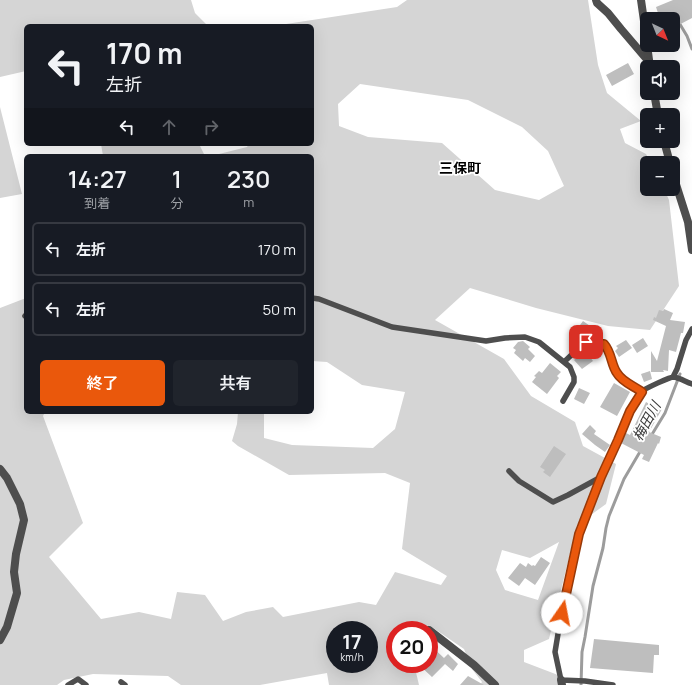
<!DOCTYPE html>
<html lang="ja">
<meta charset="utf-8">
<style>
body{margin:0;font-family:Manrope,"Noto Sans JP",sans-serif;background:#20242c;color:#f1f3f6;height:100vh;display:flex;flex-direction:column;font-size:15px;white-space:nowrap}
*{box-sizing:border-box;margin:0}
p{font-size:13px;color:#9ea1a6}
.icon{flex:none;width:22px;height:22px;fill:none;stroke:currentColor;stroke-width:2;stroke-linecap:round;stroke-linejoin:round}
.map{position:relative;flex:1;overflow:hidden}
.sheet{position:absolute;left:24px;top:154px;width:290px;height:260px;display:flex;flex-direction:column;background:#171b24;border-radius:6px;box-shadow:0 4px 16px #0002}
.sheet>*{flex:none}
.hud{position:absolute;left:24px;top:24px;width:290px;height:122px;border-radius:6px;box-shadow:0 4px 16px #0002;background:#171b24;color:#f1f3f6;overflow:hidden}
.needle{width:26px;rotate:137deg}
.controls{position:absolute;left:640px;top:12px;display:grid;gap:8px}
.controls a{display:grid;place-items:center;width:40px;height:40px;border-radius:6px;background:#171b24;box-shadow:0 4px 16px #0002;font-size:20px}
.speed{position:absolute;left:326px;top:621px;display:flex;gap:8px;font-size:20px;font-weight:700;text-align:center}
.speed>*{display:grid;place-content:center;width:52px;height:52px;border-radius:50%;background:#171b24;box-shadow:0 4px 16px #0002;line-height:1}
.speed small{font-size:10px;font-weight:400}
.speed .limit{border:6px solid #d22;background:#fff;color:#111}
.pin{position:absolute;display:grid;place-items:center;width:34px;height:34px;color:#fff;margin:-17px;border-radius:8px;box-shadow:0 2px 6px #0006}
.me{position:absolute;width:44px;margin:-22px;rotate:12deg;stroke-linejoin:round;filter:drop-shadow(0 0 3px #0008)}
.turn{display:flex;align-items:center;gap:14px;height:84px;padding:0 16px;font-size:18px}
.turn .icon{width:52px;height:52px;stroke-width:2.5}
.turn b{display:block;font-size:28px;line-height:34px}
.lanes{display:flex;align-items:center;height:38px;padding:0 16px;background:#0003;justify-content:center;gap:20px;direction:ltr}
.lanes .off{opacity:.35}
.eta{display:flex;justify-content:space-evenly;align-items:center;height:68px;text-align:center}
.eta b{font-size:24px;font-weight:600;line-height:28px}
.button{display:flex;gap:8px;margin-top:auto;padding:8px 16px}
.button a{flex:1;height:46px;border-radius:6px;background:#ea580c;color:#fff;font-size:16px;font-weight:600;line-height:46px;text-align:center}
.button a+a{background:#20242c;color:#f1f3f6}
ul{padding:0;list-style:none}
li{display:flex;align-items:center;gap:12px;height:54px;margin:0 8px 6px;padding:0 8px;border:2px solid #363941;border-radius:6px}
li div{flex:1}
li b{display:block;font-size:15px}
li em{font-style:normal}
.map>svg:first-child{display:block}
.green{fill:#d5d5d5;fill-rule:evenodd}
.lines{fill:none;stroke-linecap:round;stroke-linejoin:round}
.stream{stroke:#9c9c9c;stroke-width:3}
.building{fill:#bebebe}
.service{stroke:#4e4e4e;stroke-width:5.5}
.pedestrian{stroke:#4e4e4e;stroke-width:8}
.minor{stroke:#4e4e4e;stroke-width:8}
.tertiary{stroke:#4e4e4e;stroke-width:8}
.route-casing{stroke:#983908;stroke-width:10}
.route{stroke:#ea580c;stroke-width:7}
.labels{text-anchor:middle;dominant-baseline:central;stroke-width:3.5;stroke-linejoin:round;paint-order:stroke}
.neighbourhood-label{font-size:14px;font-weight:bold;fill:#000;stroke:#fff}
.water-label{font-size:14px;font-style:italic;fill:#3d3d3d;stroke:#fff}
</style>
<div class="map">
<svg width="692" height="685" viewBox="0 0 692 685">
<rect width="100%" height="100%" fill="#fff"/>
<path class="green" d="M 0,0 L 191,0 L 195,13 L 208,26 L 26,26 L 26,71 L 0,77 Z
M 407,0 L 588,0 L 598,65 L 607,93 L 641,121 L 620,129 L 625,143 L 646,154 L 651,163 L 647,163 L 647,189 L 664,189 L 669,200 L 679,286 L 650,330 L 608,326 L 536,308 L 470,288 L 435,320 L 504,359 L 531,396 L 575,422 L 583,446 L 616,464 L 606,504 L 577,525 L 549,639 L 524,650 L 524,662 L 558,675 L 560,685 L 480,685 L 482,682 L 472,669 L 464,649 L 429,625 L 425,630 L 395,630 L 395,664 L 414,664 L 419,685 L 329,685 L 327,673 L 260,685 L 181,685 L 168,676 L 93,674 L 64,680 L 57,685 L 0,685 L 0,308 L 26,298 L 26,412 L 45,412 L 43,416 L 83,523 L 49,557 L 101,619 L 139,612 L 171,619 L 177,592 L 205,595 L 223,621 L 246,612 L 273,607 L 283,617 L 359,602 L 376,605 L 395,572 L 441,585 L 447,576 L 402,549 L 410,483 L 385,473 L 289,475 L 238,446 L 232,441 L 237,424 L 238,412 L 264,412 L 264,438 L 292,445 L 373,448 L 395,429 L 405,392 L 362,385 L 327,362 L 312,361 L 312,156 L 211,156 L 247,147 L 249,144 L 312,144 L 312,26 L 273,26 L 397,7 ZM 360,84 L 468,100 L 522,127 L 548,151 L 564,186 L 539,200 L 495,190 L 442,143 L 368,137 L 339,126 L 338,104 ZM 559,542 L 538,600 L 505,590 L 496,570 L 502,550 L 530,558 ZM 335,630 L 369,630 L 369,664 L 335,664 Z
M 0,107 L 22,194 L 0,198 Z
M 101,144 L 199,144 L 205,156 L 103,156 Z"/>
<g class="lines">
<path class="stream" d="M 678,21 L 687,36 L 692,49
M 651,436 L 665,413 L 680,374
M 581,685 L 582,652 L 585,637 L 593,586 L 603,548 L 606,528 L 609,516 L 624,479 L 641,450"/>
</g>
<path class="building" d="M 673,0 L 692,0 L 692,18 L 673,28 L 673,19 L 660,19 L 656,7 Z
M 628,63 L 634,74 L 612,86 L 606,75 Z
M 664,309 L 673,313 L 670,320 L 685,322 L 683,333 L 681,333 L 676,352 L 669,350 L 668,371 L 663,370 L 664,372 L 651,372 L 651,351 L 657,361 L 666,326 L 653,320 L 654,317 L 656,318 L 659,310 L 663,311 Z
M 583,321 L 593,328 L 586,338 L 582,339 L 579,342 L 572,336 Z
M 643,338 L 648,346 L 637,353 L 632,345 Z
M 626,340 L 632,348 L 619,357 L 615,351 L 618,348 L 616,346 Z
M 523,341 L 530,347 L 528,349 L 535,356 L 530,362 L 525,358 L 523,361 L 514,353 L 516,350 L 513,348 L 518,342 Z
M 585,351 L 593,361 L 582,369 L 574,360 Z
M 550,363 L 561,372 L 557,376 L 559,378 L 547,394 L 532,382 L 536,377 L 534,376 L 539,371 L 542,373 Z
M 650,371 L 652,379 L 644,382 L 641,374 Z
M 614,383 L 630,392 L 617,416 L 600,407 Z
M 579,388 L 590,393 L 584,404 L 574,399 Z
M 646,402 L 651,405 L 650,402 L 662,409 L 649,432 L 661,437 L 659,444 L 658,443 L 649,462 L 642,459 L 644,455 L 621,443 L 626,433 L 630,435 Z
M 590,425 L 596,431 L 594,434 L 610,445 L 605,452 L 595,445 L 582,434 Z
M 554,446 L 566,454 L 550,477 L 543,472 L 545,470 L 540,467 Z
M 541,557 L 550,563 L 535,585 L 525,578 L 519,586 L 508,578 L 520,563 L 526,567 L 528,563 L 532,566 L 533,565 L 535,566 Z
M 594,639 L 659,645 L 659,655 L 654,655 L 653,673 L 590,668 Z
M 429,644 L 444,658 L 448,654 L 458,664 L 453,671 L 445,664 L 432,677 L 418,664 L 429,664 Z
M 468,676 L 484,685 L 460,685 Z"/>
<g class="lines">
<path class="service" d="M 312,298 L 319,299 L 392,327 L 486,341 L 505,338 L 525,337 L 539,342 L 570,367 L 574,377 L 574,382 L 563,401
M 25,316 L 26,315
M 564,362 L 585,342 L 591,346 L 604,344 C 612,353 611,365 617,373 C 622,382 634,386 642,391 C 647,388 669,377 674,377 C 680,378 686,382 692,384
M 673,377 L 677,369 L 686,340 L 692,329
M 509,471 L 519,481 L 553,502 L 568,495 L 601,477
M 121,682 L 125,685
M 68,685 L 78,679 L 86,685
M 613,685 L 585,681 L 561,680 L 555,652 L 559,628 L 579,534 L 601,477 L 618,440 L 630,411 L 642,391"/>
<path class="pedestrian" d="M 0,469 L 7,478 L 20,504 L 24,520 L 16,554 L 14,572 L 17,593 L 7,627 L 0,640"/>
<path class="minor" d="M 596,0 L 597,3 L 608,13 L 621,29 L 650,63
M 429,630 L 474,665 L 495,685
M 561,680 L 562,685"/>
<path class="tertiary" d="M 641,0 L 647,42
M 647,45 L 650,67
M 654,93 L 658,115
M 664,141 L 670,163
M 673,175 L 688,222 L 692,250"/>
</g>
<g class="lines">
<g class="route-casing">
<path id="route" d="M 562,613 L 579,534 L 601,477 L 618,440 L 630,411 L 642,392 C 634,386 622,382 617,373 C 611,365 612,353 604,344 L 591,346 L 586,342"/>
</g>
<use href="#route" class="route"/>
</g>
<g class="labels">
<g class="neighbourhood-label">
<text x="460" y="167">三保町</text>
</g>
<g class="water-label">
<text transform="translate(646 421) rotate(-61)">梅田川</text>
</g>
</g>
</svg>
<div class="controls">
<a><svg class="needle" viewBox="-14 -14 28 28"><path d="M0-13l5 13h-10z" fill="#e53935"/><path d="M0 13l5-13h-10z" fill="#9ea1a6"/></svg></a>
<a><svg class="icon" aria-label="sound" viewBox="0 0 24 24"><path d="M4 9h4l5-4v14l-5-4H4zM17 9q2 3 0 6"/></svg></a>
<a>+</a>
<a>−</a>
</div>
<div class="speed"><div>17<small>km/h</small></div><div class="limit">20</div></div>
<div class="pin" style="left:586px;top:342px;background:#d93025"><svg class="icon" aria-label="arrive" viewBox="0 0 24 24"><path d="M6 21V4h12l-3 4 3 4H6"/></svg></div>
<svg class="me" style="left:562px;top:613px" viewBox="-20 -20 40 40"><circle r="19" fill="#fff"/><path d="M0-13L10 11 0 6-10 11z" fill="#ea580c"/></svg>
<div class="hud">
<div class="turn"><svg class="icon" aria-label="left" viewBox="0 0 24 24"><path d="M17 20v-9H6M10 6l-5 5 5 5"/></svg><div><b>170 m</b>左折</div></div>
<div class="lanes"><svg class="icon" aria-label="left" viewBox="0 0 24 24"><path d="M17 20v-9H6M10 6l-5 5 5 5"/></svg><svg class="icon off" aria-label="ahead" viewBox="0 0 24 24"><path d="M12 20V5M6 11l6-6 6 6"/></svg><svg class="icon off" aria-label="right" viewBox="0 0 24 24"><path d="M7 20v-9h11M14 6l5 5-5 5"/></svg></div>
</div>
<section class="sheet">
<div class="eta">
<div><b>14:27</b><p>到着</p></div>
<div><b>1</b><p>分</p></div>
<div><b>230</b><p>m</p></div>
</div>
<ul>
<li><svg class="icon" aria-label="left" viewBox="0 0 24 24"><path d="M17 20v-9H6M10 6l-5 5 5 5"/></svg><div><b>左折</b></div><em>170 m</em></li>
<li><svg class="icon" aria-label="left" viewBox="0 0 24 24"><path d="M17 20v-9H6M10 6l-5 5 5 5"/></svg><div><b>左折</b></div><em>50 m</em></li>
</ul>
<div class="button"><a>終了</a><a>共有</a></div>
</section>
</div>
